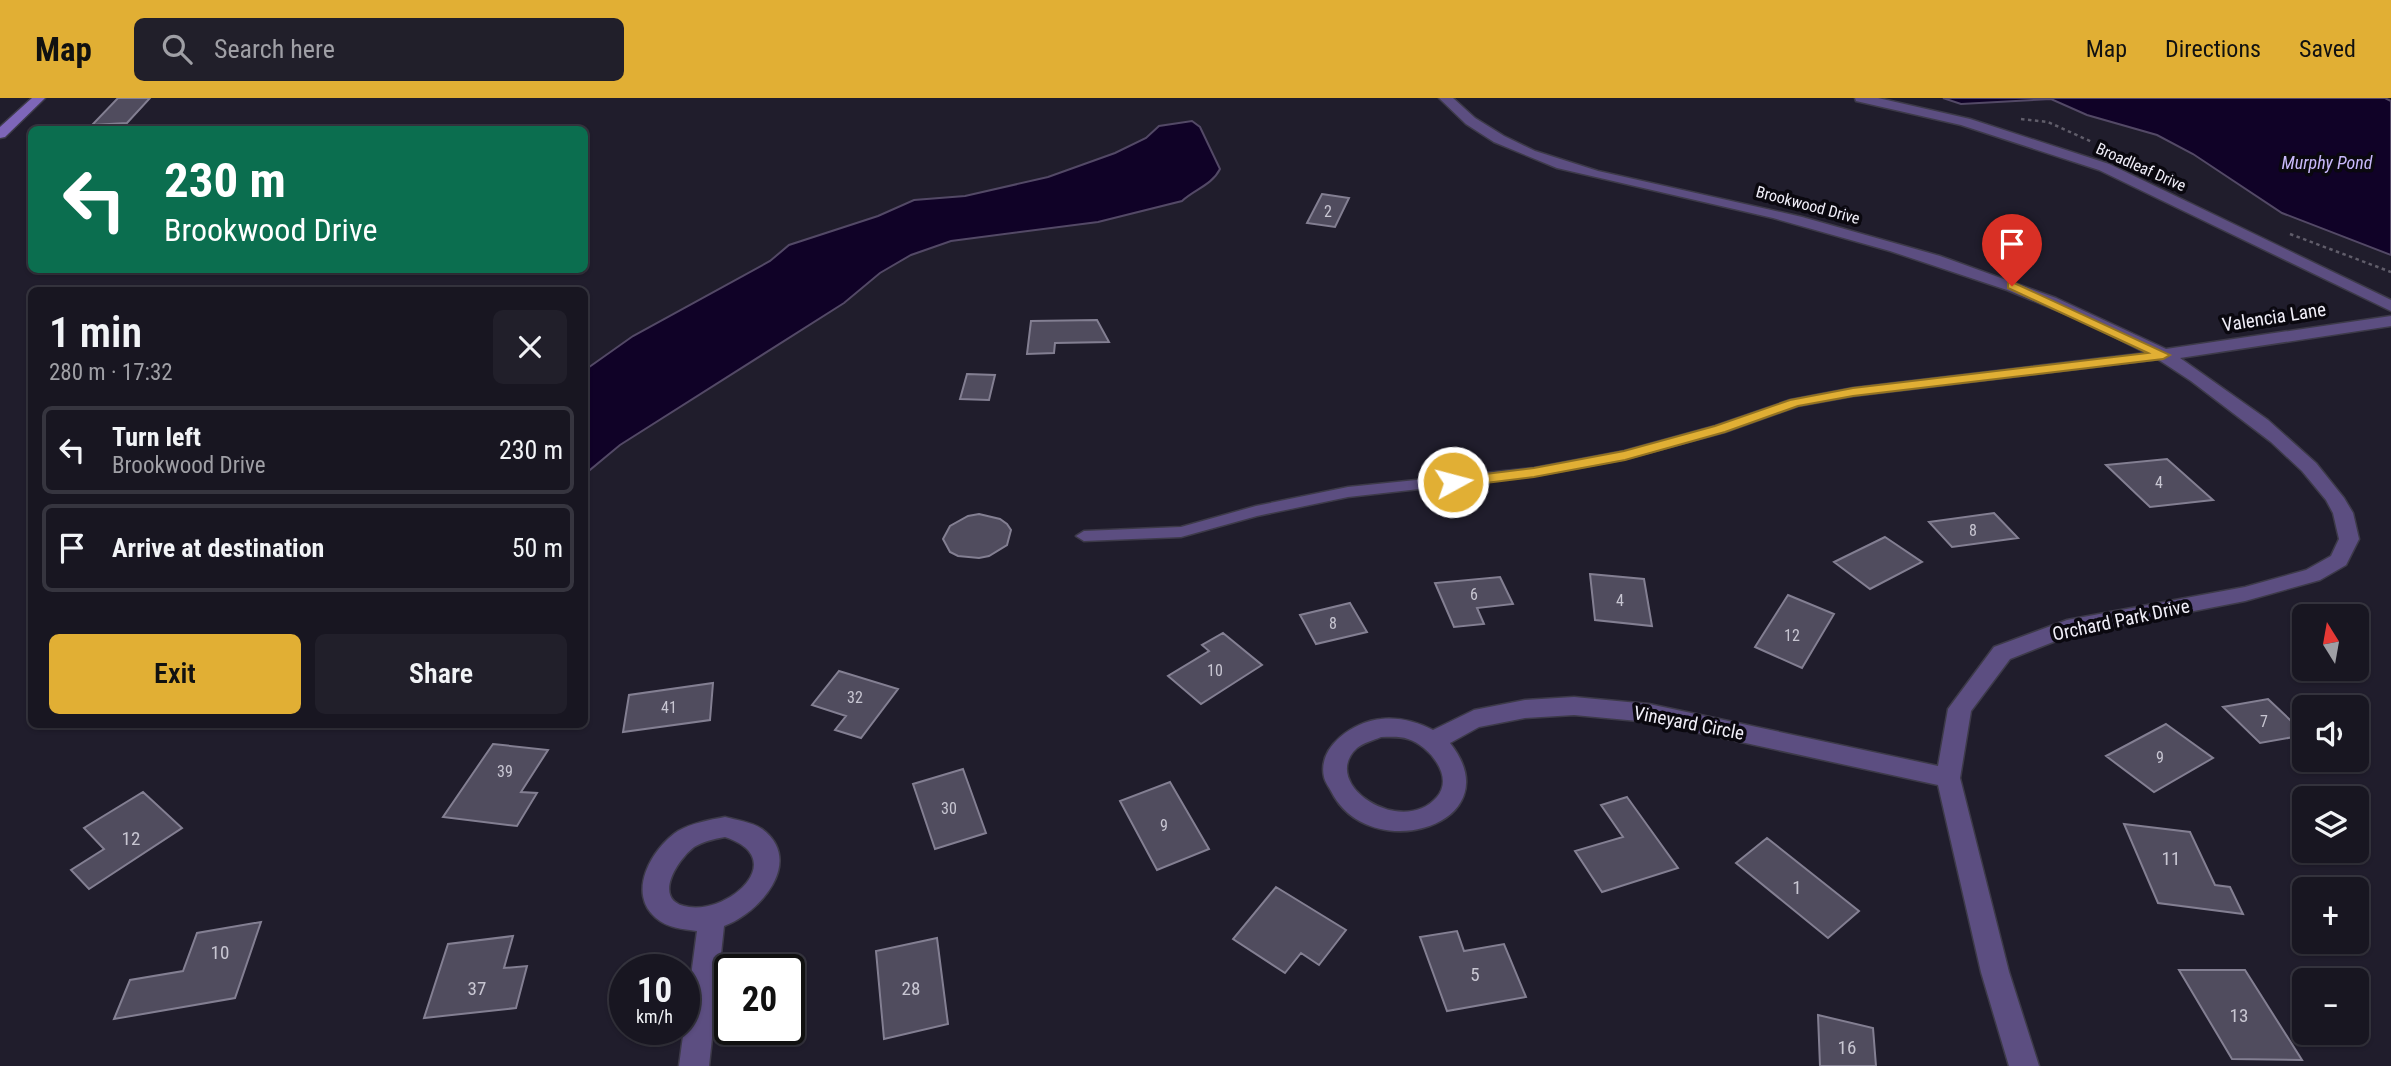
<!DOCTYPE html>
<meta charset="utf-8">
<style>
body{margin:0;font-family:"Roboto Condensed",sans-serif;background:#211f2a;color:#f1f3f6;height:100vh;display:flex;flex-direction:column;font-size:26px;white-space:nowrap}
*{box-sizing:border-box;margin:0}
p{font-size:23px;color:#9f9fa5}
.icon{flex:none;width:38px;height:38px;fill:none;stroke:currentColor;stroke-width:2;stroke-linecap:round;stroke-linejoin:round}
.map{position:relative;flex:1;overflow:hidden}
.side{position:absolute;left:28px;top:189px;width:560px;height:441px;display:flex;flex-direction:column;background:#181621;border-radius:10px;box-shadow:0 2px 5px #0004,0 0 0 2px #36353f}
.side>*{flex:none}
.guide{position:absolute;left:28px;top:28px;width:560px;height:147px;border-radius:10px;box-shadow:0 2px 5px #0004,0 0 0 2px #36353f;background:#0b6e4f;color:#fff;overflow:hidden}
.needle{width:46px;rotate:349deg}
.fabs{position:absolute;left:2292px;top:506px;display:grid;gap:14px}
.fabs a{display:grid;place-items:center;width:77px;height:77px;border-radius:10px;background:#181621;box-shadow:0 2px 5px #0004,0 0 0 2px #36353f;font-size:35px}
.speed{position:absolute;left:609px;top:856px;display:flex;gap:14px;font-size:35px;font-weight:700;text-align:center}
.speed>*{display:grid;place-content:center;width:91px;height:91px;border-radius:50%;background:#181621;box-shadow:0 2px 5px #0004,0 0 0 2px #36353f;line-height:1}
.speed small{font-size:18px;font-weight:400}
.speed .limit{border:4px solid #111;border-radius:10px;background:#fff;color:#111}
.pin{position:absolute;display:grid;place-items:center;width:60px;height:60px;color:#fff;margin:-72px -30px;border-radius:50% 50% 50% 0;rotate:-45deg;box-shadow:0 0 7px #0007}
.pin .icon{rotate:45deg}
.me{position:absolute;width:77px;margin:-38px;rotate:83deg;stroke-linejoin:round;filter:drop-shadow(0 0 5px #0008)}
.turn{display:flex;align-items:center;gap:24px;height:147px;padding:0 21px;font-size:32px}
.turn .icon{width:91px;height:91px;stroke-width:2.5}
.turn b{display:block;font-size:49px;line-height:60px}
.round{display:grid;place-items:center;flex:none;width:74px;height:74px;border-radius:10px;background:#211f2a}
.head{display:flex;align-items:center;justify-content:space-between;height:119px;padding:0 21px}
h1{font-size:42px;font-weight:600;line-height:52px}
.action{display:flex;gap:14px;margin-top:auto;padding:14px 21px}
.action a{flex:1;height:80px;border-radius:10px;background:#e1af34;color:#111;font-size:28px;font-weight:600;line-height:80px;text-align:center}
.action a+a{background:#211f2a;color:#f1f3f6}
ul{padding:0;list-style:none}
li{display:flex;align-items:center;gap:21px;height:88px;margin:0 14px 10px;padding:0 7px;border:4px solid #36353f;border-radius:10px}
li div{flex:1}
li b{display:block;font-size:26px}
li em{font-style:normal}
header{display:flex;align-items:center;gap:42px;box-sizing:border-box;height:98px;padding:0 35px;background:#e1af34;color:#111}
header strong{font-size:33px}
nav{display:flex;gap:38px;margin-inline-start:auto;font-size:24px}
.search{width:490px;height:63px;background:#211f2a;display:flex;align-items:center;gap:18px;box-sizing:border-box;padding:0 24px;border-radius:10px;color:#9f9fa5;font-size:26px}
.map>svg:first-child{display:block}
.water{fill:#100227;stroke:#534966;stroke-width:2}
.building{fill:#504c5e;stroke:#837f92;stroke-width:2}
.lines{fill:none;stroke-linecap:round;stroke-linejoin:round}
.lane-casing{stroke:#3d3a49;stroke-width:3}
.street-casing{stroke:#3d3a49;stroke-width:3}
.secondary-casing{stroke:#3d3a49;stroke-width:3}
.path{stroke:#605d6a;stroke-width:2.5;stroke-dasharray:3.5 3.5;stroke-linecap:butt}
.lane{fill:#5c4e81;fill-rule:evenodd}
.street{fill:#5c4e81;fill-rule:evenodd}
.secondary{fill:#7e66b9;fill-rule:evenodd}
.route{fill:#e1af34;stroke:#927222;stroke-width:2}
.labels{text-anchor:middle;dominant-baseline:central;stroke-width:7;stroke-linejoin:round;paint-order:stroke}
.far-street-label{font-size:16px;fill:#f0eef8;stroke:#0a080f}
.number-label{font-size:16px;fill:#c8c6d2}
.far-water-label{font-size:18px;font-style:italic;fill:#c9b9fb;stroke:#0a080f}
.street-label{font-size:19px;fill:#f0eef8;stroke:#0a080f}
.near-number-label{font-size:19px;fill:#c8c6d2}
</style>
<header>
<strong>Map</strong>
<div class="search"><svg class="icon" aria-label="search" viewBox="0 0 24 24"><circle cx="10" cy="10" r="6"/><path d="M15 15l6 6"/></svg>Search here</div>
<nav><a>Map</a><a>Directions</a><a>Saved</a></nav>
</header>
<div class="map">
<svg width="2391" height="968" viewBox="0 0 2391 968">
<rect width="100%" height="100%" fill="#201d2c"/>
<path class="water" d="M 1943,0 L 2385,0 L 2391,3 L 2391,157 L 2282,115 L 2193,56 L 2157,37 L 2087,17 L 2051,1 L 1961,6 Z
M 1192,23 L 1200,29 L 1220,71 C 1212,87 1195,91 1182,103 L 1098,124 L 951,143 L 911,157 L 880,175 L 844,205 L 620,347 L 585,376 L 585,272 L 633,238 L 770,163 L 789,147 L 878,118 L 914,102 L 965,98 L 1048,79 L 1115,55 L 1146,40 L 1159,28 Z"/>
<path class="building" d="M 118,0 L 150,0 L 127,25 L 92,27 Z
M 1322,96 L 1349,100 L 1335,129 L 1307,125 Z
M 1097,222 L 1109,244 L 1055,245 L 1054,255 L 1027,256 L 1031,223 Z
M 967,276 L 995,277 L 989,302 L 960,301 Z
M 2167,361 L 2213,402 L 2150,409 L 2106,367 Z
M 1994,415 L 2018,440 L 1952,449 L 1929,424 Z
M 979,416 L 1000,421 L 1007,426 L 1011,432 L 1007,447 L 989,458 L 979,460 L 958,458 L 950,454 L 943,441 L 950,428 L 968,418 Z
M 1885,439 L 1922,464 L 1870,491 L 1834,464 Z
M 1590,476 L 1644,481 L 1652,528 L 1595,522 Z
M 1500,479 L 1513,506 L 1477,510 L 1484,526 L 1454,529 L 1435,485 Z
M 1788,497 L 1834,516 L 1802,570 L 1755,549 Z
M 1350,505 L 1367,534 L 1316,546 L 1300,517 Z
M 1223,535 L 1262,567 L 1201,606 L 1168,578 L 1209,553 L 1202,547 Z
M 839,573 L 898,591 L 861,640 L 835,632 L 846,618 L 812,607 Z
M 713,585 L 710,622 L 623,634 L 629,597 Z
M 2268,601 L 2305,636 L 2305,637 L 2260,645 L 2223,609 Z
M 2166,626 L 2213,660 L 2154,694 L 2106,658 Z
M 493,646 L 548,652 L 521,694 L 537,695 L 517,728 L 443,719 Z
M 963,671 L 986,735 L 935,751 L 913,686 Z
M 1170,684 L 1209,751 L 1157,772 L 1120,703 Z
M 143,694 L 182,730 L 89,791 L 71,772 L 104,751 L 84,730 Z
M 1627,699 L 1678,770 L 1602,794 L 1575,753 L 1623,739 L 1601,707 Z
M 2124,726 L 2190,734 L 2215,787 L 2230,789 L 2243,816 L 2158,805 Z
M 1767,740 L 1859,813 L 1828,840 L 1736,765 Z
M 1276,789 L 1346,832 L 1319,867 L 1301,855 L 1285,875 L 1233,841 Z
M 261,824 L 235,900 L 114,921 L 130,882 L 183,873 L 197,835 Z
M 1457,833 L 1464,853 L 1504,846 L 1526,899 L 1447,913 L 1420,839 Z
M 513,838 L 504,870 L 527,868 L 516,910 L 424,920 L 448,846 Z
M 937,840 L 948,926 L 884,941 L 876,853 Z
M 2179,872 L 2245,872 L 2302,962 L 2232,961 Z
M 1818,917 L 1873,930 L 1876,968 L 1820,968 Z"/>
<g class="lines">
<g class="lane-casing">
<path id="lane" d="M 2163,253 L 2169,257 L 2168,260 L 1853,298 L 1798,308 L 1725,334 L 1625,361 L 1534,378 L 1348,399 L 1257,418 L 1181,439 L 1084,443 L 1076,438 L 1084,433 L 1181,429 L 1256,408 L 1348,389 L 1534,370 L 1624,353 L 1715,328 L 1790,302 L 1853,290 Z"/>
</g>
<g class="street-casing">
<path id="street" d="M 1439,0 L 1453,0 L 1475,20 L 1504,38 L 1535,53 L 1598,73 L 1802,119 L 1940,158 L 2056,200 L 2166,251 L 2391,218 L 2391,228 L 2180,260 L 2268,322 L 2316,365 L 2344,400 L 2353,415 L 2359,441 L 2346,467 L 2320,482 L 2245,503 L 2071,537 L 2010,561 L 1971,613 L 1960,680 L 2009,874 L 2039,968 L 2009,968 L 1981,874 L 1938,687 L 1649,624 L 1574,617 L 1525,620 L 1479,629 L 1450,645 C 1514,726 1369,770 1331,693 C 1329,689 1325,684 1324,679 C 1317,648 1355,623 1381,621 C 1400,619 1417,624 1433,632 L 1474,612 L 1525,602 L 1574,599 L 1649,606 L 1938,668 L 1948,611 L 1994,549 L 2067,522 L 2245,489 L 2306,472 L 2331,458 L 2339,441 L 2333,415 L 2326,402 L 2302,373 L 2271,344 L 2191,283 L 2156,260 L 2083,223 L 2007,192 L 1890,153 L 1773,120 L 1557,70 L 1494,44 L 1466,26 ZM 1381,639 C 1390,639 1400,638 1408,641 C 1428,647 1455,678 1437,699 C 1402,740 1318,686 1357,650 C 1363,645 1374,642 1381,639 Z
M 1855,0 L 1878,0 L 1970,21 L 2109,66 L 2391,202 L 2391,213 L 2099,72 L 1961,27 L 1856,3 Z
M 725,719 C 736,722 752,724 762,731 C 805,763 760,815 724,828 L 709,968 L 679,968 L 697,833 C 683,831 667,830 656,820 C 626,795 652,750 678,733 C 692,725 709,722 725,719 ZM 725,739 C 790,760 731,815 689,809 C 651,804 676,763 694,749 C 704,743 714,741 725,739 Z"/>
</g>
<g class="secondary-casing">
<path id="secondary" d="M 32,0 L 45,0 L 5,39 L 0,40 L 0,29 Z"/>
</g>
<path class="path" d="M 2021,21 L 2048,24 L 2092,44
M 2290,136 L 2391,174"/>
<use href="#lane" class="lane"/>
<use href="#street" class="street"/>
<use href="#secondary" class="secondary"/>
</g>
<path class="route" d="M 2012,184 L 2170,257 L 2163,261 L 1853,298 L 1798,308 L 1725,334 L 1625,362 L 1534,379 L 1453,389 L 1446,384 L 1453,380 L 1534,370 L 1624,353 L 1715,328 L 1790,302 L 1853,290 L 2148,255 L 2008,190 L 2008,185 Z"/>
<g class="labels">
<g class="far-street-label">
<text transform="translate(2141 69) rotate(24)">Broadleaf Drive</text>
<text transform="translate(1808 107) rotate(15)">Brookwood Drive</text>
</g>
<g class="number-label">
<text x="1328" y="113">2</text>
<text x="2159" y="384">4</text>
<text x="1973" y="432">8</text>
<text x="1474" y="496">6</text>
<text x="1620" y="502">4</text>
<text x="1333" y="525">8</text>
<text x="1792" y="537">12</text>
<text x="1215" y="572">10</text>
<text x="855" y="599">32</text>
<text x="669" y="609">41</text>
<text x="2264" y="623">7</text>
<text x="2160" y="659">9</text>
<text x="505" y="673">39</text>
<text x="949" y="710">30</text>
<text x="1164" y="727">9</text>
</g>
<g class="far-water-label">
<text x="2327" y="64">Murphy Pond</text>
</g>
<g class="street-label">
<text transform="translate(2274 219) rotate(-9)">Valencia Lane</text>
<text transform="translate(2121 522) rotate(-12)">Orchard Park Drive</text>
<text transform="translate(1689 625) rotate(11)">Vineyard Circle</text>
</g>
<g class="near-number-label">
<text x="131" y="740">12</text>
<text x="2171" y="760">11</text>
<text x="1797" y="789">1</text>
<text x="220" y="854">10</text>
<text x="1475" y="876">5</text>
<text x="477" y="890">37</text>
<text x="911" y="890">28</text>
<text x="2239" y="917">13</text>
<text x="1847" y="949">16</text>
</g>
</g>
</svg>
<div class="fabs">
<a><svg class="needle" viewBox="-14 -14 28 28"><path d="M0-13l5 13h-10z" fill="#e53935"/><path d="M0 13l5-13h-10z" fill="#9f9fa5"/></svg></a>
<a><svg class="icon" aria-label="sound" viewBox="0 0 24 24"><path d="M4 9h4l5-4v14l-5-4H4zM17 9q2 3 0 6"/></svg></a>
<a><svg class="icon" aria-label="layers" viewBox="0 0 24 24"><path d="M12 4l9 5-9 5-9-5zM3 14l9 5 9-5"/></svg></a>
<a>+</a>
<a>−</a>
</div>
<div class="speed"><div>10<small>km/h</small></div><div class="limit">20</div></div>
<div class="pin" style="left:2012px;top:188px;background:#d93025"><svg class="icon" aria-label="arrive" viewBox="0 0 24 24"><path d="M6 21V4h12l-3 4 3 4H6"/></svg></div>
<svg class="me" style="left:1453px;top:384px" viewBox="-20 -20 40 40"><circle r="17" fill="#e1af34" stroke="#fff" stroke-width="3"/><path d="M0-11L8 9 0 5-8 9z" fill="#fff"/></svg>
<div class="guide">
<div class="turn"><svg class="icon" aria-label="left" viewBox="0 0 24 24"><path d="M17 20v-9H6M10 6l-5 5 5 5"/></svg><div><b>230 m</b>Brookwood Drive</div></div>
</div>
<section class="side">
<div class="head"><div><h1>1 min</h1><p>280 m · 17:32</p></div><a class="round"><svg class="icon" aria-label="close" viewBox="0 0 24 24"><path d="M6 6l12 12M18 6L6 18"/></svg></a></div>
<ul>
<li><svg class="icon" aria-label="left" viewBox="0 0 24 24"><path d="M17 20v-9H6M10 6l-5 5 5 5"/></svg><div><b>Turn left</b><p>Brookwood Drive</p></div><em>230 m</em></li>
<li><svg class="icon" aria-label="arrive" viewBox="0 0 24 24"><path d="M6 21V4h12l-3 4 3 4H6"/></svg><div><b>Arrive at destination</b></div><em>50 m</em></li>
</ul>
<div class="action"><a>Exit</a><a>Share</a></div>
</section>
</div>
